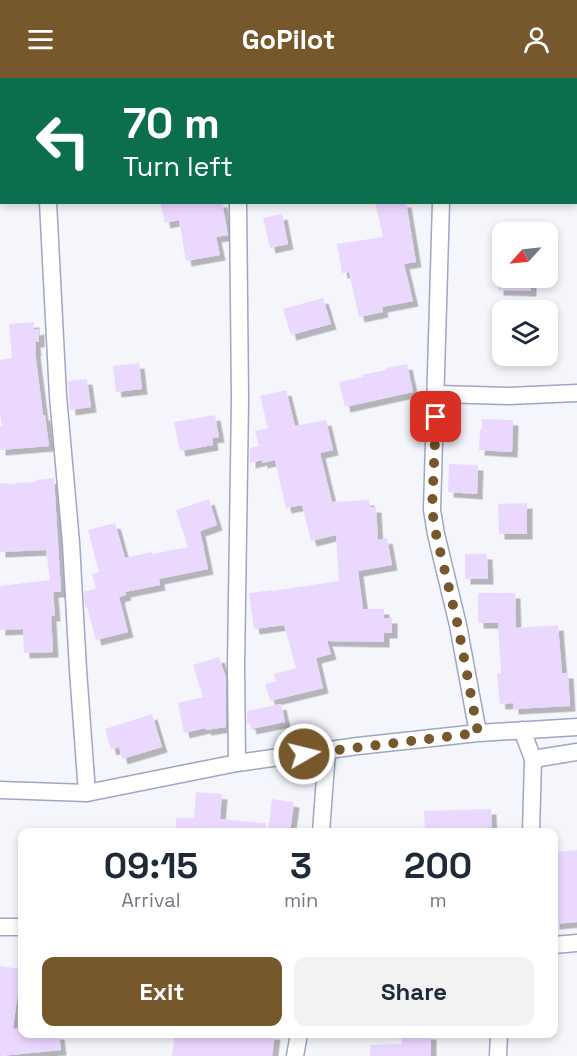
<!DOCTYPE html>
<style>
body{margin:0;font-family:"Space Grotesk",sans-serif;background:#f2f2f3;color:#1f2937;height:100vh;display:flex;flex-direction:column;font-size:22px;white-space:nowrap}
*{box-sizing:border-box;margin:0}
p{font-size:20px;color:#747a83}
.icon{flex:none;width:33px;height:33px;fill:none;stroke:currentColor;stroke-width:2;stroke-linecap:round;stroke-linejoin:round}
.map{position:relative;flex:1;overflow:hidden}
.sheet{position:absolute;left:18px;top:750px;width:540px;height:210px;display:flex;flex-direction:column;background:#fff;border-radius:12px;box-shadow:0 3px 9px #0003}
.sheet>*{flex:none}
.top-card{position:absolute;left:0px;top:0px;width:578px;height:126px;box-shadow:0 3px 9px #0003;background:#0b6e4f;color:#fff;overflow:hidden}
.needle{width:39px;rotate:243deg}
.buttons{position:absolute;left:492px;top:144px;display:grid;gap:12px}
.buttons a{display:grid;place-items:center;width:66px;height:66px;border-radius:12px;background:#fff;box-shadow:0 3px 9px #0003;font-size:30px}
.pin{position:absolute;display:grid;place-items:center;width:51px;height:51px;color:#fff;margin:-26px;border-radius:12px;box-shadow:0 3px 9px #0006}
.me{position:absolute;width:66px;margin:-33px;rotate:82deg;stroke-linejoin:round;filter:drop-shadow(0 0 4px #0008)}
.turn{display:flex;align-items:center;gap:21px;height:126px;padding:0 24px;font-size:27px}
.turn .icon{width:78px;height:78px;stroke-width:2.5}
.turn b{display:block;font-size:42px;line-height:51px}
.eta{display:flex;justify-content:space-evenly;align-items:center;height:102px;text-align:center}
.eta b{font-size:36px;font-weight:700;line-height:42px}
.cta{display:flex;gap:12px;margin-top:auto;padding:12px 24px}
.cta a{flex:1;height:69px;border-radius:12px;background:#76582c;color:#fff;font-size:24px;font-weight:700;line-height:69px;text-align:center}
.cta a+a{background:#f2f2f3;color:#1f2937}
header{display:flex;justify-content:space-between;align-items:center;height:78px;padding:0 24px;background:#76582c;color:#fff;font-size:27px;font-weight:700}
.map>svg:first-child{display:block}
.building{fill:#ebd8ff;filter:url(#shadow)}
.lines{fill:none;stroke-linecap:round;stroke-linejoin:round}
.street-casing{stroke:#9fa5c3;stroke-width:19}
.street{stroke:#fff;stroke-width:16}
.route{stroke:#76582c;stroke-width:10;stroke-dasharray:0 18}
</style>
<header><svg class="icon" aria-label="menu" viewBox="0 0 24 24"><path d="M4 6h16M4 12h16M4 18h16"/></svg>GoPilot<svg class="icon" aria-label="person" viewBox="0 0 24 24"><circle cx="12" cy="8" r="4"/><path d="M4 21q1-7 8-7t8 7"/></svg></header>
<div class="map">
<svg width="577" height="978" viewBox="0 0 577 978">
<defs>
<filter id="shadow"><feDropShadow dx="5.5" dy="5.5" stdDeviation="0" flood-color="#0004"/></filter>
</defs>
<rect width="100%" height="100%" fill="#f5f6fc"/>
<path class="building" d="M 160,124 L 222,124 L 228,157 L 216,159 L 220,177 L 186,183 L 179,142 L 165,145 Z
M 375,124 L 406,124 L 416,184 L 404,186 L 413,223 L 382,229 L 383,234 L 359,239 L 349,194 L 342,195 L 337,166 L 383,159 Z
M 282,136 L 288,166 L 270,170 L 263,140 Z
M 498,200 L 531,200 L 531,213 L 498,212 Z
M 323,220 L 331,246 L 291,257 L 283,231 Z
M 34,244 L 34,252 L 39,251 L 39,264 L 35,264 L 36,273 L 35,273 L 43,337 L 45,337 L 49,368 L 0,372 L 0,348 L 2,348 L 0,334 L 0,282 L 12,280 L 9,246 Z
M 139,285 L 142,311 L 116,314 L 113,288 Z
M 407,286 L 413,314 L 345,329 L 339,304 L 363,299 L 362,297 L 386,292 L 386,290 Z
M 87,301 L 91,329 L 70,332 L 68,303 Z
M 286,312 L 295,348 L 326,342 L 333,372 L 320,375 L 332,424 L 369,422 L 370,429 L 376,429 L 378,462 L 387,460 L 392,487 L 358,493 L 363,531 L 384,531 L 384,540 L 392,540 L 392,555 L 384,555 L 384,564 L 327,563 L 331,576 L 316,580 L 323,610 L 270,623 L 265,606 L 276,603 L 274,596 L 296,590 L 284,547 L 254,551 L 249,515 L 272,512 L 272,513 L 339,503 L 336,457 L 311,463 L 302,427 L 286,430 L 275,382 L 262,385 L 262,382 L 250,385 L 250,370 L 259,368 L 255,353 L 268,350 L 260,318 Z
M 215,337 L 219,359 L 212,360 L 213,367 L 180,373 L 174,344 Z
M 482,341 L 513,342 L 512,374 L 479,372 L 480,351 L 482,351 Z
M 449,386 L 478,387 L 477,416 L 448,414 Z
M 54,400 L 61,514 L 53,514 L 55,538 L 51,538 L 53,574 L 24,575 L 23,551 L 0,552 L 0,508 L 50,502 L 46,472 L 0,474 L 0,405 L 16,406 L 16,405 L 36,404 L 36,402 Z
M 209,421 L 217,447 L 200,453 L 208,491 L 159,501 L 160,507 L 125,514 L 126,517 L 119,519 L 128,554 L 96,562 L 87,529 L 85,530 L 84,513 L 96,511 L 92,496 L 99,494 L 88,452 L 115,445 L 125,480 L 152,474 L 153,476 L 188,469 L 176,432 Z
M 527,425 L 527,456 L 499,456 L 498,426 Z
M 465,476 L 487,476 L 488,501 L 465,501 Z
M 478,515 L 515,515 L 516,550 L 558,547 L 562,595 L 568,595 L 570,628 L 513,631 L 513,625 L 500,626 L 497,596 L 501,595 L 498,545 L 478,545 Z
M 219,579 L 226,600 L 226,649 L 206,652 L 205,650 L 184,655 L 178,625 L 203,619 L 193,587 Z
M 281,626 L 285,644 L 251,651 L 250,646 L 247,646 L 247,633 Z
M 152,636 L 162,669 L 122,681 L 119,669 L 111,672 L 105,651 Z
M 196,714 L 222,716 L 220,741 L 266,745 L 266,754 L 176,754 L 176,740 L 194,740 Z
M 272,721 L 294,724 L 290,754 L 268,754 Z
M 491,731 L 492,754 L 425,754 L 424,733 Z
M 577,772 L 577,844 L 554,846 L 554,774 Z
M 0,888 L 21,891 L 13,951 L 22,950 L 22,956 L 59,956 L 61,972 L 0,978 Z
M 175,956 L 275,956 L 272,978 L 172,978 Z
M 401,956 L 431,956 L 431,978 L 370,978 L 370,967 L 402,966 Z"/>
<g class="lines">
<g class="street-casing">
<path id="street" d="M 47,0 L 47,2
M 437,0 L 437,2
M 290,2 L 295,0
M 48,124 L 58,318 L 71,465 L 78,592 L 87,715
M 441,124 L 432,432 L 436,456 L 458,547 L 478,655
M 437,316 L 509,318 L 577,315
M 522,652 L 533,681 L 531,754
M 533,681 L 577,674
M 237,685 L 236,587 L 240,322 L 238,124
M 0,712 L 87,715 L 237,685 L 358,668 L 478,655 L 577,649
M 321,754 L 327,673
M 0,849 L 22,849
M 554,867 L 577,865
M 295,978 L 299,956
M 498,978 L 499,956"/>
</g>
<use href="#street" class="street"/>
</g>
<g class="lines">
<path class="route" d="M 304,676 L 478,655 L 458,548 L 436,456 L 432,432 L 436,339"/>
</g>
</svg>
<div class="buttons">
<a><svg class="needle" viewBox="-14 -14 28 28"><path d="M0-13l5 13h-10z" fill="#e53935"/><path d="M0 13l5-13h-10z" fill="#747a83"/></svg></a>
<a><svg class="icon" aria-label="layers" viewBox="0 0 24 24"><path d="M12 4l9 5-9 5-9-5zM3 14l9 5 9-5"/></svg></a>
</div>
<div class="pin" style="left:436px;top:339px;background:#d93025"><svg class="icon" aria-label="arrive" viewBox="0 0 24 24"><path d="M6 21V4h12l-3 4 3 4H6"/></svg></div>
<svg class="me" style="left:304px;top:676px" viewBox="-20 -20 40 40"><circle r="17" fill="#76582c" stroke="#fff" stroke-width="3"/><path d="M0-11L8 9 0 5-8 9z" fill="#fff"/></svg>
<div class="top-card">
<div class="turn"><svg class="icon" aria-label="left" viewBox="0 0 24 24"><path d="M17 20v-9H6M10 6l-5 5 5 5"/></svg><div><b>70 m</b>Turn left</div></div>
</div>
<section class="sheet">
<div class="eta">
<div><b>09:15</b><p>Arrival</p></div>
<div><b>3</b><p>min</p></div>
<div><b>200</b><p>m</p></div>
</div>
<div class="cta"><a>Exit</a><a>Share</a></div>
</section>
</div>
